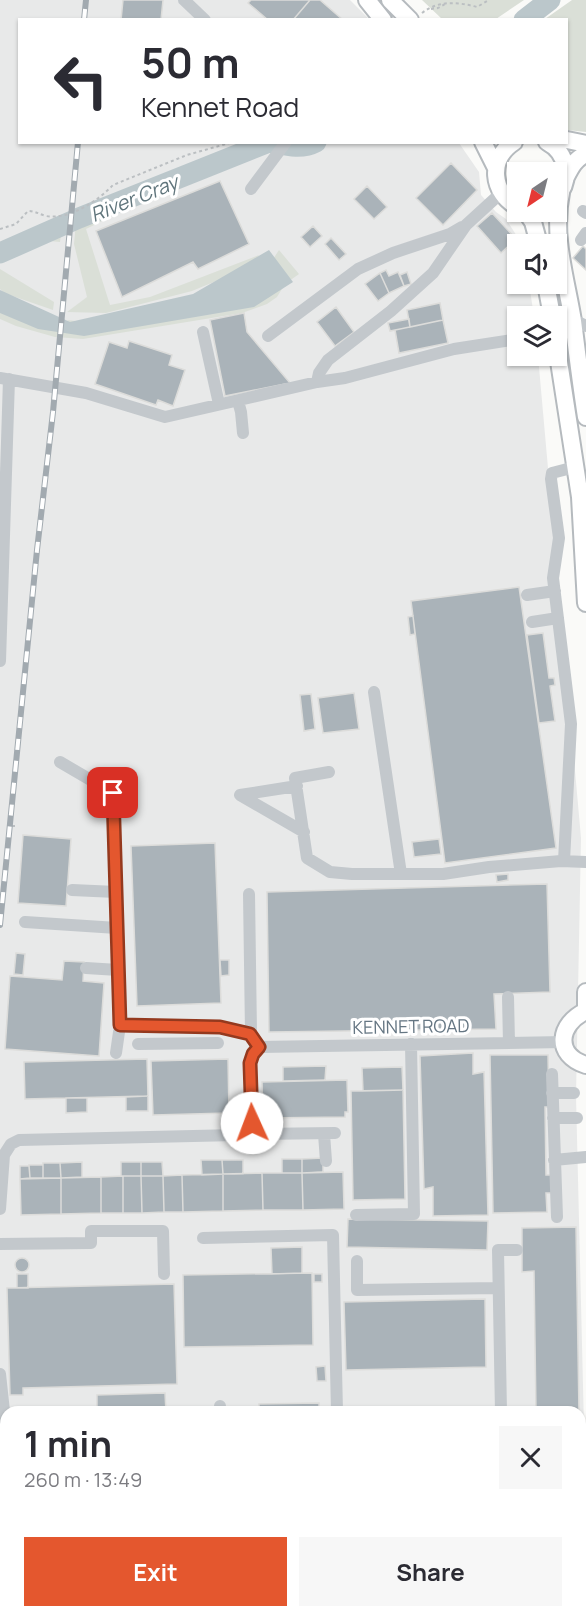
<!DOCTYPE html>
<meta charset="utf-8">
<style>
body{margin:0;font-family:Manrope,sans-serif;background:#f7f7f7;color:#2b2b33;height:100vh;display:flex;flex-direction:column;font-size:22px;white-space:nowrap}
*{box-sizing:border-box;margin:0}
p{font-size:20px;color:#7c7c81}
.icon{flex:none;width:33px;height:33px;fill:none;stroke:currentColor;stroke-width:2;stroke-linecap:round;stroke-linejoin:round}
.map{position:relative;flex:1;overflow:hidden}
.side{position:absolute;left:0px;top:1406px;width:586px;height:212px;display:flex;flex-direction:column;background:#fff;border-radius:18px 18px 0 0;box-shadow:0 2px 4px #0004}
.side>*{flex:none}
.hud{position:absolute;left:18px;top:18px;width:550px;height:126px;border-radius:0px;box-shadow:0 2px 4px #0004;background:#fff;color:#2b2b33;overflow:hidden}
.needle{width:39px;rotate:215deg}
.buttons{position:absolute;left:507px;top:162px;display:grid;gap:12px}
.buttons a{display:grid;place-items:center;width:60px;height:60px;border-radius:0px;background:#fff;box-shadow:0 2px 4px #0004;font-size:30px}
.pin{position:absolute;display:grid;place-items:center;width:51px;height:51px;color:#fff;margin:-26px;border-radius:12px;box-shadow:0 3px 9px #0006}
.me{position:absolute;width:66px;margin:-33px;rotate:358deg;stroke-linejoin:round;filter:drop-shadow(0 0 4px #0008)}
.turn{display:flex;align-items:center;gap:21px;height:126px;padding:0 24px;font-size:27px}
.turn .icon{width:78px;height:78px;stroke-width:2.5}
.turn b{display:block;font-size:42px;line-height:51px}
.round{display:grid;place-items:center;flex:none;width:63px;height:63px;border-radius:0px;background:#f7f7f7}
.headline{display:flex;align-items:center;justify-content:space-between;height:102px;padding:0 24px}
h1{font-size:36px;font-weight:700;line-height:45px}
.button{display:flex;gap:12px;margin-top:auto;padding:12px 24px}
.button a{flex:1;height:69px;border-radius:0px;background:#e4572e;color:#fff;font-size:24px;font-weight:700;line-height:69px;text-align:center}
.button a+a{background:#f7f7f7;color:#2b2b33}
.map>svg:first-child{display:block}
.built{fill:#e8e9e9;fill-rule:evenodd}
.green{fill:#dadfd7}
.water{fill:#bbc7cb}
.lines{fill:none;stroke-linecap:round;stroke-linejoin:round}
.river{stroke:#bbc7cb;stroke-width:21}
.building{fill:#aab3b9;stroke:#dcdcda;stroke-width:1.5}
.major-casing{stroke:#b5babe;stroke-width:20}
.path{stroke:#bbbfc2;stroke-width:2;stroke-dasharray:3 3;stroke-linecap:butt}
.minor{stroke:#c3c8cc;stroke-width:12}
.major{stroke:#fff;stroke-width:16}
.rail-casing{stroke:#a2aab0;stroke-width:6}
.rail{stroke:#fff;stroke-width:4;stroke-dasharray:11;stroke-linecap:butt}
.route-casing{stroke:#94391e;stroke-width:15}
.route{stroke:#e4572e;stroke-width:10}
.labels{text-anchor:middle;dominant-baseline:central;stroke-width:6;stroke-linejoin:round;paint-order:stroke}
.street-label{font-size:18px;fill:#657683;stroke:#fff}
.water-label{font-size:20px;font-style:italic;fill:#60757c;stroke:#fff}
</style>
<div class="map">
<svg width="586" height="1616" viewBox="0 0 586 1616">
<rect width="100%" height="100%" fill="#fafaf8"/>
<path class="built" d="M 0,0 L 350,0 L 369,19 L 20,20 L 20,142 L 459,143 L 479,172 L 481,195 L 496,212 L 506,219 L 522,244 L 518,244 L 518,284 L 529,284 L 534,316 L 518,316 L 518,356 L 538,356 L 581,838 L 576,1096 L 586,1510 L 586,1616 L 0,1616 ZM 6,1412 L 580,1412 L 580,1611 L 6,1611 Z"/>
<path class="green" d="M 422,0 L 524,0 L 496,19 L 442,19 Z
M 572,0 L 586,0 L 586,132 L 567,130 L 567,20 L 545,19 Z
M 187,179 L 86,229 L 110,305 L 150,297 L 259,255 L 250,267 L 192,291 L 106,313 L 67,312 L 87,297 L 74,244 L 76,222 Z
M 62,227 L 60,242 L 38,240 L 6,254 L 0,263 L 0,253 Z
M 279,250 L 299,274 L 285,284 L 277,297 L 267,304 L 242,313 L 83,339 L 55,337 L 16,326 L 0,319 L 0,309 L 76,331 L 67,320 L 95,323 L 252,291 Z
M 0,269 L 54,302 L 53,310 L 4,293 L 0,289 Z
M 4,1523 L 6,1529 L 6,1611 L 46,1611 L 50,1616 L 0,1616 L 0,1524 Z"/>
<path class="water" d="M 269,250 L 293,282 L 254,307 L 84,336 L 38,329 L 0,313 L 0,290 L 70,322 L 193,294 Z"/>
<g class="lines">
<path class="river" d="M 524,20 L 550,0
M 269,142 C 285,145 301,150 316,142
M 0,253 L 79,218 L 269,142"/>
</g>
<path class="building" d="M 123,0 L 163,0 L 161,20 L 121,20 Z
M 251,0 L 310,0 L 293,20 L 268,20 L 248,3 Z
M 310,0 L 320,0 L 343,20 L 293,20 Z
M 451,163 L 477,190 L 443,225 L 416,198 Z
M 220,181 L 249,244 L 198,269 L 193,262 L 122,297 L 96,231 Z
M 367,186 L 387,207 L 374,219 L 354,199 Z
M 492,213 L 516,239 L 501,253 L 477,226 Z
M 313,226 L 322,236 L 310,247 L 301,237 Z
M 331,238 L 346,254 L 339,260 L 325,244 Z
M 583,246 L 586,249 L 586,270 L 573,258 Z
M 386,270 L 389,276 L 398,272 L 404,286 L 389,293 L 380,273 Z
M 407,272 L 411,284 L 404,286 L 400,275 Z
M 380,273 L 389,293 L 378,301 L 365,284 Z
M 440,303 L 443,320 L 410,327 L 407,310 Z
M 336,307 L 354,332 L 335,346 L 317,322 Z
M 244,313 L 247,332 L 290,383 L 225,396 L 210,320 Z
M 409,319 L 410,327 L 390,331 L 388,323 Z
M 443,320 L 448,343 L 399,353 L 395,330 Z
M 129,341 L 172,355 L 169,365 L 185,370 L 173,406 L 158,400 L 156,405 L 95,384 L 109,342 L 127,348 Z
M 519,587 L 556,848 L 445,863 L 411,601 Z
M 413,616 L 415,634 L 410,635 L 408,617 Z
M 543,633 L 549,678 L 554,678 L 555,685 L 550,686 L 555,721 L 539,723 L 527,635 Z
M 354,693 L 359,729 L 323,733 L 318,698 Z
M 311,694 L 315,729 L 304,731 L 300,695 Z
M 23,835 L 71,839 L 66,906 L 18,903 Z
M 439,839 L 441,854 L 414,857 L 412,842 Z
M 215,843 L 221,1003 L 137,1006 L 131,846 Z
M 508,874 L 508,880 L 497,882 L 496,875 Z
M 547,884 L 550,992 L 494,994 L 496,1029 L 269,1032 L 267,892 Z
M 16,953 L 25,954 L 23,975 L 14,974 Z
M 220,960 L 229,960 L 229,975 L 221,976 Z
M 64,961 L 84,962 L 83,981 L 104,983 L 99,1056 L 5,1049 L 10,976 L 62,980 Z
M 473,1053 L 473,1074 L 484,1072 L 488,1215 L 433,1216 L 433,1187 L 424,1189 L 420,1056 Z
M 490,1055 L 548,1055 L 549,1107 L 545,1107 L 546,1175 L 555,1175 L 555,1193 L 546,1193 L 547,1212 L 493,1213 Z
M 147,1059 L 148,1096 L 25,1099 L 24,1062 Z
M 228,1059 L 229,1113 L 153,1115 L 151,1061 Z
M 326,1066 L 325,1080 L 283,1081 L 283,1067 Z
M 402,1067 L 403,1090 L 363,1091 L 362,1068 Z
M 347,1080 L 348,1112 L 345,1112 L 345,1117 L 263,1118 L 262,1082 Z
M 403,1090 L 405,1199 L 353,1200 L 351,1091 Z
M 148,1096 L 148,1111 L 126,1111 L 126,1097 Z
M 66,1098 L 87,1098 L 87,1112 L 66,1113 Z
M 323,1158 L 323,1172 L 302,1173 L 302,1159 Z
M 282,1159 L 302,1159 L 302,1173 L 282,1173 Z
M 201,1160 L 222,1160 L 223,1174 L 202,1175 Z
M 222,1160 L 243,1160 L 243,1174 L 223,1174 Z
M 82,1162 L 82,1177 L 61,1178 L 60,1163 Z
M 121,1162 L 141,1162 L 141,1176 L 121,1176 Z
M 141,1162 L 162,1162 L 163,1176 L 141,1176 Z
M 43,1163 L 60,1163 L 61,1178 L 43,1178 Z
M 29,1165 L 43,1165 L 43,1178 L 30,1178 Z
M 20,1166 L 29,1166 L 30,1178 L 20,1179 Z
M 343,1172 L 344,1209 L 303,1210 L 302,1173 Z
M 262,1173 L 302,1173 L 303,1210 L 263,1210 Z
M 262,1173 L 263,1210 L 223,1211 L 223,1174 Z
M 223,1174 L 223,1211 L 183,1212 L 182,1175 Z
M 182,1175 L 183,1212 L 164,1212 L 163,1176 Z
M 123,1176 L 141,1176 L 142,1213 L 123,1213 Z
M 123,1176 L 123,1213 L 101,1213 L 101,1177 Z
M 141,1176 L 163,1176 L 164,1212 L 142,1213 Z
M 101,1177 L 101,1213 L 61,1214 L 61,1178 Z
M 61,1178 L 61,1214 L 21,1215 L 20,1179 Z
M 348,1219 L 488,1221 L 487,1250 L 347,1247 Z
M 576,1227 L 579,1412 L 536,1412 L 534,1271 L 522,1272 L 522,1228 Z
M 302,1247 L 302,1273 L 272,1274 L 271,1248 Z
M15 1265a7 7 0 1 1 14 0a7 7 0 1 1-14 0Z
M 312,1273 L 313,1345 L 184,1347 L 183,1275 Z
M 17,1274 L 28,1274 L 28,1288 L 17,1288 Z
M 314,1274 L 322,1274 L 322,1282 L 314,1282 Z
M 174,1284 L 177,1384 L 23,1388 L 23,1395 L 10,1395 L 7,1288 Z
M 485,1299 L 486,1367 L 346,1370 L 344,1302 Z
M 325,1366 L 326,1381 L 317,1381 L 316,1367 Z
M 165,1393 L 166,1412 L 97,1412 L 97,1395 Z
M 319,1403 L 319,1412 L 259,1412 L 259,1404 Z
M 152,1611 L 312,1611 L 312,1616 L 153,1616 Z
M 437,1611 L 550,1611 L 550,1616 L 437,1616 Z"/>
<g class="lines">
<g class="major-casing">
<path id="major" d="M 367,0 L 383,20
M 390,0 L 410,20
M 567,140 L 586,144
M 483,142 L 496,168
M 514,142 C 488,159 491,193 518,207
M 547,142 C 568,153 572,180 556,198
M 566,177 C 571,167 575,159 586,154
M 561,193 C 552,236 566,278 573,321 C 577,353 581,385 586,417
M 526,212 L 533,222 L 539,244
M 546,284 L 552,316
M 556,342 L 580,497 L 586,603
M 586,992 L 586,1009
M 586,1011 C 558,1024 554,1055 586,1065"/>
</g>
<path class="path" d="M 431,9 L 438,8 L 445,4
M 422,13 C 438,0 458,2 477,7 L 489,0
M 0,229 L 16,224 L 28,211 C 35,211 39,214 46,216 C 69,220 98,201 113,185 L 187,155 L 233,142
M 12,826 L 16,826
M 580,1576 L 583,1576 L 586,1572"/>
<path class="minor" d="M 184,0 L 205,20
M 251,189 L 286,142
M 583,211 L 586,213
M 581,240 L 586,233
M 572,319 L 586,326
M 203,332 L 219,404
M 268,336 L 358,269 L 393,253 L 450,234 L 462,227
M 0,378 L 86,393 L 165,417 L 317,382 L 345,378 L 454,349 L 518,339
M 317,382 L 319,373 L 328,360 L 391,311 L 433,273 L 466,225 L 501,193
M 238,401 L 241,412 L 243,433
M 527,595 L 555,591
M 532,622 L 558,618
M 0,661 L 9,379
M 374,692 L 401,874
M 60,762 L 113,793 L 120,1025 L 220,1027 L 251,1033 L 259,1047 L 253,1054 L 250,1063 L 252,1123 L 246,1132
M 329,772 L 295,778 L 307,858 L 330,872 L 352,874 L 443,874 L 489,867 L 561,861 L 586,862
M 297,786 L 240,795 L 304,832
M 564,861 L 571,724 L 553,578 L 559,538 L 551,479 L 552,473 L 575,467
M 72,890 L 116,892
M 249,894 L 251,1033
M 25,922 L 117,928
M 86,968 L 118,970
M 508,997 L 509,1043
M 138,1044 L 218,1043
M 259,1047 L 564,1042
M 116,1053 L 120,1025
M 552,1074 L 557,1217
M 552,1093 L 574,1093
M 553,1118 L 577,1118
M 324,1134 L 326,1161
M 554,1160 L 586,1157
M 0,1209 L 4,1155 L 11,1144 L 19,1140 L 237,1135 L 246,1132 L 257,1134 L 335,1133
M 356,1215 L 414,1214 L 411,1044
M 203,1238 L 333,1235 L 337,1412
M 0,1244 L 91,1243 L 91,1231 L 163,1231 L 164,1274
M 357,1261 L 357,1290 L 498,1288
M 0,1374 L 6,1430
M 220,1406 L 220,1412
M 501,1412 L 498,1250 L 517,1250
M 110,1611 L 113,1616
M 342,1611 L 343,1616
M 402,1611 L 403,1616
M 564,1611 L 564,1616
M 126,1616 L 127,1611"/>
<use href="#major" class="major"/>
<g class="rail-casing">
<path id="rail" d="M 84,20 L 86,0
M 0,925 L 37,550 L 53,412 L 78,142
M 0,1481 L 6,1499
M 0,1502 L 6,1516
M 61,1611 L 64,1616"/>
</g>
<use href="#rail" class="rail"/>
</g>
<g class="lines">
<g class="route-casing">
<path id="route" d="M 113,793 L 120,1025 L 220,1027 L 250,1034 L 259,1047 L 253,1054 L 250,1063 L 252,1123"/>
</g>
<use href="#route" class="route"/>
</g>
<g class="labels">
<g class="street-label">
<text transform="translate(411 1026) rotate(-1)">KENNET ROAD</text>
</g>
<g class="water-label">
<text transform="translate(134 198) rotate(-22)">River Cray</text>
</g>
</g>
</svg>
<div class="buttons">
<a><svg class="needle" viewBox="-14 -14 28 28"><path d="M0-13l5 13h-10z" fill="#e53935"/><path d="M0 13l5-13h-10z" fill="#7c7c81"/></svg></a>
<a><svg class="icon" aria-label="sound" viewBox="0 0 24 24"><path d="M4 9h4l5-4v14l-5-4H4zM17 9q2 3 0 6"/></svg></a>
<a><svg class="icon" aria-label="layers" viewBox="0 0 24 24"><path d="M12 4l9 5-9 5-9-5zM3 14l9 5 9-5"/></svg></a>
</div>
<div class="pin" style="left:113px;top:793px;background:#d93025"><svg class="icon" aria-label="arrive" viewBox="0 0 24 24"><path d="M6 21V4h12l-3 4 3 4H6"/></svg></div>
<svg class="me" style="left:252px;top:1123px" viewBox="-20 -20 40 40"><circle r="19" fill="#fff"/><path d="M0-13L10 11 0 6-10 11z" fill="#e4572e"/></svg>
<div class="hud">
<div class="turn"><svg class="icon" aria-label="left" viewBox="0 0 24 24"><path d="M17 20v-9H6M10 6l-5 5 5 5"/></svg><div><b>50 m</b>Kennet Road</div></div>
</div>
<section class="side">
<div class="headline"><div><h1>1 min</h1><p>260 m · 13:49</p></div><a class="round"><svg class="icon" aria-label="close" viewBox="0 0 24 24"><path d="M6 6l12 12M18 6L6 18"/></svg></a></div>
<div class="button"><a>Exit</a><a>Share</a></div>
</section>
</div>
